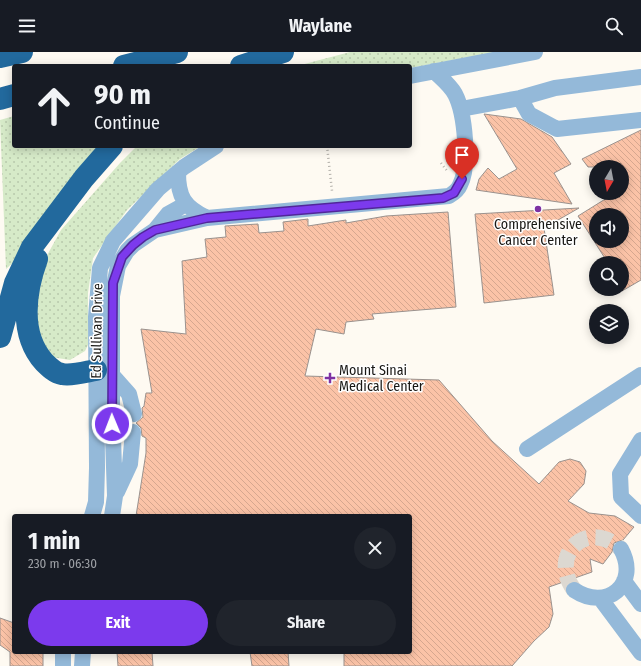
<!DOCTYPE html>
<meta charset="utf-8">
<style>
body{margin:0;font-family:"Fira Sans Condensed",sans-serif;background:#20242c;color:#f1f3f6;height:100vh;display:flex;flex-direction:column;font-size:15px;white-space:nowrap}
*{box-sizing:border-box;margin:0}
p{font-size:13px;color:#9ea1a6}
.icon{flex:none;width:22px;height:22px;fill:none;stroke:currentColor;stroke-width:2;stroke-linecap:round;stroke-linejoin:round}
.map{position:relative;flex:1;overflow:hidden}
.details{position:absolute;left:12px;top:462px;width:400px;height:140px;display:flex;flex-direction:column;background:#171b24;border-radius:4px;box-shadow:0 2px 10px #0003}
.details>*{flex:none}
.top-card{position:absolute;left:12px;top:12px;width:400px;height:84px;border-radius:4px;box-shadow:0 2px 10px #0003;background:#171b24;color:#f1f3f6;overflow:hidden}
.needle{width:26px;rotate:190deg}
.fabs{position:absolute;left:589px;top:108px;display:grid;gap:8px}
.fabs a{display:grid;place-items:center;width:40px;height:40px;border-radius:50%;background:#171b24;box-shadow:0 2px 10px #0003;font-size:20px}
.pin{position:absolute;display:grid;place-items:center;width:34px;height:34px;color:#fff;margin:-41px -17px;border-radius:50% 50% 50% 0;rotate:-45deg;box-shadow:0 0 4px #0007}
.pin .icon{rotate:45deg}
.me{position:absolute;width:44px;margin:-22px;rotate:359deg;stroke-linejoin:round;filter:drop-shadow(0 0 3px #0008)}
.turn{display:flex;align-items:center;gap:14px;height:84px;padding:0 16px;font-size:18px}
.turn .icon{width:52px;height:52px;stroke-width:2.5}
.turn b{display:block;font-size:28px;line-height:34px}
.round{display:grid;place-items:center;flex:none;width:42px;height:42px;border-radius:21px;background:#20242c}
.head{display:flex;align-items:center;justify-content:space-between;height:68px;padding:0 16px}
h1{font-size:24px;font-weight:700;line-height:30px}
.cta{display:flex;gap:8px;margin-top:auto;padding:8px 16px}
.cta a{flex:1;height:46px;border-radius:24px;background:#7c3aed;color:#fff;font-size:16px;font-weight:700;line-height:46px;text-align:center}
.cta a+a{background:#20242c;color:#f1f3f6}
header{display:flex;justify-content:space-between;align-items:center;height:52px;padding:0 16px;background:#171b24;font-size:18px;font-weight:700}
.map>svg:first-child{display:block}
.grass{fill:url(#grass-dots)}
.building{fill:url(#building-back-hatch);stroke:#9a928e;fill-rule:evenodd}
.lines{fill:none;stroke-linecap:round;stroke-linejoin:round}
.minor-tunnel{stroke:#dcd8d1;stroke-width:16;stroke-dasharray:16 8;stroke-linecap:butt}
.path{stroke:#b4b1ab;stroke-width:2.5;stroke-dasharray:1 3;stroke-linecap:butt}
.minor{stroke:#94b9d9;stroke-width:16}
.highway{stroke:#22699d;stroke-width:22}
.route-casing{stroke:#51269a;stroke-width:10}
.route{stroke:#7c3aed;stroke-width:7}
.poi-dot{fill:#7e31a2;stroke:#fff;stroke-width:1.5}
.labels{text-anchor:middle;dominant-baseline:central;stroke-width:3;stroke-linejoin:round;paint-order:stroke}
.poi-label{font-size:14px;fill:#181714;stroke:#fff}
.street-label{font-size:14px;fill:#181714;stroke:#fff}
</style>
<header><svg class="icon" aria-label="menu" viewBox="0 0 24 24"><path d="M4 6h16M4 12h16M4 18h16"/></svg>Waylane<svg class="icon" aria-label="search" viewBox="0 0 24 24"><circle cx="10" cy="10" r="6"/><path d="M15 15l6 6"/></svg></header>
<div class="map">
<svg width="641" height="614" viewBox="0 0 641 614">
<defs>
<pattern id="grass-dots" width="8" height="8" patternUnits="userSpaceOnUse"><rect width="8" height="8" fill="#d6eac8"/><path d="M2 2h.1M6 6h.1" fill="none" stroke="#b7c8ab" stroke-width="1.8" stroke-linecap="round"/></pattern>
<pattern id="building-back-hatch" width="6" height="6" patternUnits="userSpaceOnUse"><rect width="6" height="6" fill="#fbc3a7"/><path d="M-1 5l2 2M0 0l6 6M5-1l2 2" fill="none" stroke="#d6a78f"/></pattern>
</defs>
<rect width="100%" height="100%" fill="#fefaf2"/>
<path class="grass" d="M 350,0 L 497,0 L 410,16 L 410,14 L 297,14 Z
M 14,64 L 14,94 L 102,94 L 15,209 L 6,217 L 0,68 Z
M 137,94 L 201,94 L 180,107 L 127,158 L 93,206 L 88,241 L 88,293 L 85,299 L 70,308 L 51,305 L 40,292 L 34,241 L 45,207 L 61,178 L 120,111 Z"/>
<path class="building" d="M 484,62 L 521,67 L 552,85 L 571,112 L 554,121 L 572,152 L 476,138 L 479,127 L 488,116 L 499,127 L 517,117 Z
M 641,78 L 641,228 L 622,239 L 622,211 L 608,211 L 578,164 L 615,141 L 622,141 L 622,115 L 588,115 L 582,107 ZM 596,163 L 622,163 L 622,189 L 596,189 Z
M 579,156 L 544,176 L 554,243 L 484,251 L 475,162 Z
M 448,160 L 456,255 L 372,262 L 374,267 L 346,270 L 344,282 L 316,277 L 305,324 L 439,328 L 492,389 L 539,432 L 559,410 L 570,407 L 580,410 L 586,419 L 584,432 L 568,449 L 589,461 L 615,464 L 634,475 L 623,488 L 614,491 L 612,500 L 603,512 L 590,507 L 592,520 L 549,535 L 553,562 L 549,575 L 534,589 L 512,614 L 344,614 L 344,600 L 410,600 L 410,464 L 136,464 L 146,401 L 146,386 L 142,384 L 141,376 L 136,371 L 143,365 L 142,356 L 144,354 L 146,341 L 152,341 L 141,277 L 186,282 L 182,209 L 207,205 L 205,187 L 226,185 L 225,174 L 258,172 L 259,181 L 284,179 L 283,170 L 308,167 L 308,174 L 346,168 L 346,171 L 386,164 Z
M 125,365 L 131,371 L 124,377 L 122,376 L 122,366 Z
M 0,566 L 14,571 L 14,600 L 43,600 L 43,614 L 10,614 L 10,600 L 0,593 Z
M 117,600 L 152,600 L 153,614 L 118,614 Z
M 250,600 L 288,600 L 289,614 L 252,614 Z"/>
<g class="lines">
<path class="minor-tunnel" d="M 574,538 C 548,502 588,466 621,497"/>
<path class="path" d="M 327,94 L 332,139
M 441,111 L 448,120"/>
<path class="minor" d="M 410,24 L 535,0
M 520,46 L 529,62 L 557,77 L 641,68
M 461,57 L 520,46 L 555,36 L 641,25
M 178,120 C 178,145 184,155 207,166
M 155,178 L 168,162 L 186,152
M 113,324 L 129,342 L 134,362
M 641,388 L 620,422 L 621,445 L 641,464
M 527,397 L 641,323
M 117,440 L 130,412 L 133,380
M 92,464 L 96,450 L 97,416 L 96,265 L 100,216 L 113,189 L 158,137 L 184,115 L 216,94
M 112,464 L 115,444 L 112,357 L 112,244 L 118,214 L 127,199 L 133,193 L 155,178 L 207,166 L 449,144 C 454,141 458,138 460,133 C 470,114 465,61 455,42 C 450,33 441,26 434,19
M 624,529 L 641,552
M 574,538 C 607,560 640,532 621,497
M 600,546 L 641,601
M 63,614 L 63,600
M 82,614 L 83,600"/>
<path class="highway" d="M 0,5 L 22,0
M 124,14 L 177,0
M 241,14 L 283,0
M 0,47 L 14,43
M 37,207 C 25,240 19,282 44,310 C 49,315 55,321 62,322 C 72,324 85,320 96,318
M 0,285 L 15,231 L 32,195 L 84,126 L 112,94"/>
</g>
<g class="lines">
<g class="route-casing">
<path id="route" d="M 112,372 L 113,231 L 122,205 L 133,193 L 143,185 L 155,178 L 207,166 L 443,146 L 454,141 L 462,127"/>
</g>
<use href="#route" class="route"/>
</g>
<g class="poi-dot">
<circle cx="538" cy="157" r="4"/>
<path d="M328 320h4v4h4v4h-4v4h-4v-4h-4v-4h4z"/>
</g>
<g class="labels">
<g class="poi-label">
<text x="538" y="172">Comprehensive<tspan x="538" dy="16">Cancer Center</tspan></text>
<text x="339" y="318" text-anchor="start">Mount Sinai<tspan x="339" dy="16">Medical Center</tspan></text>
</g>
<g class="street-label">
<text transform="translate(97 279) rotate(-89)">Ed Sullivan Drive</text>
</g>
</g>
</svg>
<div class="fabs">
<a><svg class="needle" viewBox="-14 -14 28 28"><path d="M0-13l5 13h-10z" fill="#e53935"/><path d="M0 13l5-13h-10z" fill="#9ea1a6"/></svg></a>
<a><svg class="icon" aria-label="sound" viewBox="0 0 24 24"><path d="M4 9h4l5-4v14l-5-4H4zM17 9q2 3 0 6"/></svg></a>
<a><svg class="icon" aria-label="search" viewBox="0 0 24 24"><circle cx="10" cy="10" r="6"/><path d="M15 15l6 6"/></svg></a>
<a><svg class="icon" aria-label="layers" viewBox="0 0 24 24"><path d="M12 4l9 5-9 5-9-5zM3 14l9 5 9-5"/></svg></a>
</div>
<div class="pin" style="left:462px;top:127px;background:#d93025"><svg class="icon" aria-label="arrive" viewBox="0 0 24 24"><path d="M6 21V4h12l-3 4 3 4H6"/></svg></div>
<svg class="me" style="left:112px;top:372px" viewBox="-20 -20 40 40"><circle r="17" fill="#7c3aed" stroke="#fff" stroke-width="3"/><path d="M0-11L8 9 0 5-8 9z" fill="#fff"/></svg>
<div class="top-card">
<div class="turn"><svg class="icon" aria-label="ahead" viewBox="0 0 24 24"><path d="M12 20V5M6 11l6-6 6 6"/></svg><div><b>90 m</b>Continue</div></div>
</div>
<section class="details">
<div class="head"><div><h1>1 min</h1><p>230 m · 06:30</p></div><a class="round"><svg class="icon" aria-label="close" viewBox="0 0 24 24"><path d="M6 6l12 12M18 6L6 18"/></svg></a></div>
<div class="cta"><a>Exit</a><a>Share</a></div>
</section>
</div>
